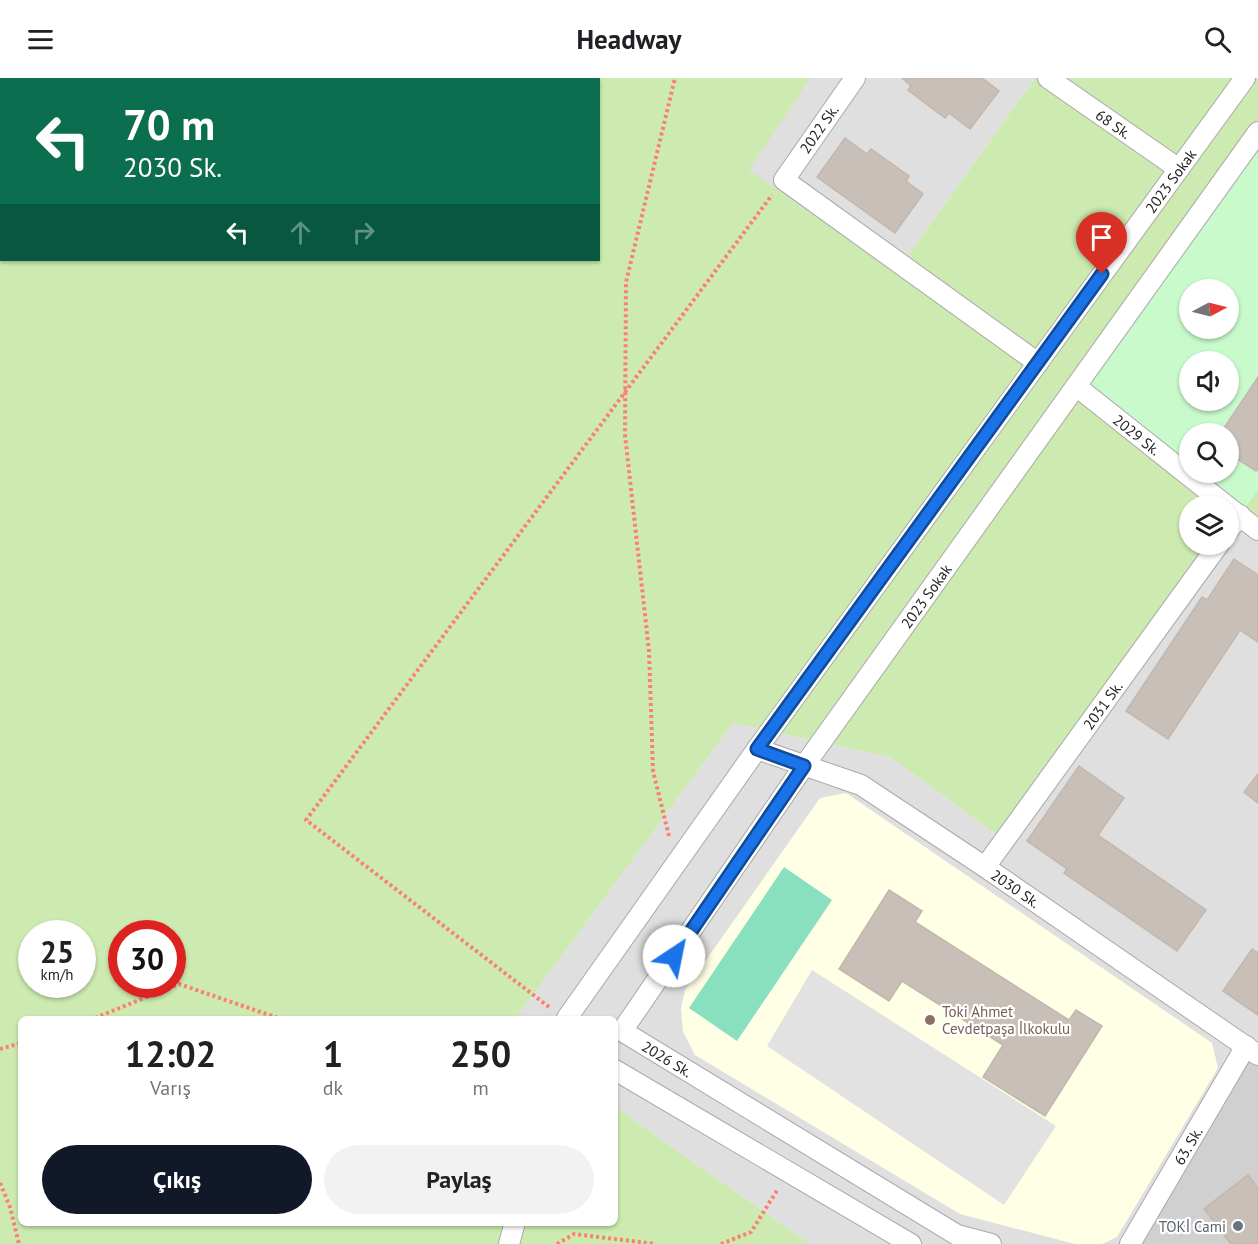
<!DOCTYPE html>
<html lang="tr">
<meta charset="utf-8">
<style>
body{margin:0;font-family:"PT Sans",sans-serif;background:#f2f2f2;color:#202124;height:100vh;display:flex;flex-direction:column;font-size:22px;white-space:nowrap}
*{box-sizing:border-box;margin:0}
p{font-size:20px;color:#757577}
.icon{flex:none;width:33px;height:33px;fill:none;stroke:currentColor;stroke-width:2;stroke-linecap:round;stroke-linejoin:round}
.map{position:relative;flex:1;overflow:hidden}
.drawer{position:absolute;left:18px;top:938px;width:600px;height:210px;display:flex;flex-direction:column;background:#fff;border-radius:9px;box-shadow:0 2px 4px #0004}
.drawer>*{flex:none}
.guide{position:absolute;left:0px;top:0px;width:600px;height:183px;box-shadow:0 2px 4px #0004;background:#0b6e4f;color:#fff;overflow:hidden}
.needle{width:39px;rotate:83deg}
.tools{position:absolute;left:1179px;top:201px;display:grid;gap:12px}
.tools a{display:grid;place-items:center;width:60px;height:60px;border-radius:50%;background:#fff;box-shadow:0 2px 4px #0004;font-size:30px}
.speed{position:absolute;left:18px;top:842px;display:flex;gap:12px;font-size:30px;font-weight:700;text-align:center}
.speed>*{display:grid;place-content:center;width:78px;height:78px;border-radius:50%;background:#fff;box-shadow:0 2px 4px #0004;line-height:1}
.speed small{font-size:15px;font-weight:400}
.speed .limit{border:9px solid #d22;background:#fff;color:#111}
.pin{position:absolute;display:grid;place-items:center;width:51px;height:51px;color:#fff;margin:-62px -26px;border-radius:50% 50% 50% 0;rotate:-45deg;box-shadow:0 0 6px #0007}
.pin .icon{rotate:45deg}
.me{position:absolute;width:66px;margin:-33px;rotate:34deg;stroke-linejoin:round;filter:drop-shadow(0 0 4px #0008)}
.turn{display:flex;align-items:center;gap:21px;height:126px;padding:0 24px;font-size:27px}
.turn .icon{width:78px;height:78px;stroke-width:2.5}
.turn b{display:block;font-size:42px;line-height:51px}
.lanes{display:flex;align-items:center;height:57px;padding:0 24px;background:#0003;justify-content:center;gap:30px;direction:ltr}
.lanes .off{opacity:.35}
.eta{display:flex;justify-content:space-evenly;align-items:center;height:102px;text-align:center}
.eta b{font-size:36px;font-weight:600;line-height:42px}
.cta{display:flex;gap:12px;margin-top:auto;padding:12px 24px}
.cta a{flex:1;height:69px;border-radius:36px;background:#111827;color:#fff;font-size:24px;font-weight:600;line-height:69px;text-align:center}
.cta a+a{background:#f2f2f2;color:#202124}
header{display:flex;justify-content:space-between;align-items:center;height:78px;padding:0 24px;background:#fff;font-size:27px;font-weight:600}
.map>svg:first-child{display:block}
.residential{fill:#e0dfdf}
.education{fill:#ffffe5}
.religious{fill:#d0d0d0}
.grass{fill:#cdebb0;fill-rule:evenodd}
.park{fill:#c8facc;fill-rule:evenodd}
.pitch{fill:#88e0be}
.parking{fill:#e2e2e2}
.building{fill:#c7bfb8;stroke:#c4b6ab;stroke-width:1.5}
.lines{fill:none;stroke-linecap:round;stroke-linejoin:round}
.street-casing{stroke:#a9a9a9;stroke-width:22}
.path{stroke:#fa8072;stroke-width:4;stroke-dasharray:3 3;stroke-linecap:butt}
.street{stroke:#fff;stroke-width:20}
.route-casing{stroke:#114b97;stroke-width:15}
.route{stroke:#1a73e8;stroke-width:10}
.education-dot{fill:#8d6e63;stroke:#fff;stroke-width:2}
.worship-dot{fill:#6b7280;stroke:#fff;stroke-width:2}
.labels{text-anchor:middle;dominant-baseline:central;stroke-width:4.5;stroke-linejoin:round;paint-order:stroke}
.street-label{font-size:15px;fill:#222;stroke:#fff}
.education-label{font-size:15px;fill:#785e54;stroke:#fff;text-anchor:start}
.worship-label{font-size:15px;fill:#5b616d;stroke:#fff;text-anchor:end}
</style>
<header><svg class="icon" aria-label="menu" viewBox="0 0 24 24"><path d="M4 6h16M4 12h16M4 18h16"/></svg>Headway<svg class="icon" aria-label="search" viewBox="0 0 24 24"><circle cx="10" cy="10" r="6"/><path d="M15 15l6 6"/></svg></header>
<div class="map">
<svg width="1258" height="1166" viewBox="0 0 1258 1166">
<rect width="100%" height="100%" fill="#f2efe9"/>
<path class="residential" d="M 811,0 L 1035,0 L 896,195 L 748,92 Z
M 1240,437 L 1258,452 L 1258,1166 L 810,1166 L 615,1029 L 615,940 L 516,940 L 733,645 L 890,679 L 1004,762 L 1228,466 L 1229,453 Z"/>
<path class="education" d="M 846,715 L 1212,965 L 1218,990 L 1117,1159 L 1102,1166 L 1075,1166 L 960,1136 L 695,977 L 683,954 L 681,930 L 685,912 L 820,720 Z"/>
<path class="religious" d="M 1247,978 L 1258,986 L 1258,1166 L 1139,1166 Z"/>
<path class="grass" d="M 0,0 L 811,0 L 749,92 L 896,195 L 1035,0 L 1258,0 L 1258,452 L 1228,428 L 1190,428 L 1190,466 L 1219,467 L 1004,762 L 890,679 L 733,645 L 516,940 L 21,940 L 21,1144 L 615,1144 L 615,1029 L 810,1166 L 0,1166 ZM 2,2 L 598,2 L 598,182 L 2,182 ZM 1190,212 L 1228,212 L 1228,250 L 1190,250 ZM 1190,284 L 1228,284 L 1228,322 L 1190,322 ZM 1190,356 L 1228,356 L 1228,394 L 1190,394 ZM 32,855 L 82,855 L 82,906 L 32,906 ZM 122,855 L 172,855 L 172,906 L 122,906 Z"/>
<path class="park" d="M 1258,54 L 1258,412 L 1240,437 L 1076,308 ZM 1190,212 L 1228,212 L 1228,250 L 1190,250 ZM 1190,284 L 1228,284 L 1228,322 L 1190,322 ZM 1190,356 L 1228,356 L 1228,394 L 1190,394 Z"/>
<path class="pitch" d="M 784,789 L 832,822 L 737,963 L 689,930 Z"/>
<path class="parking" d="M 812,892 L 1056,1048 L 1004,1127 L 767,968 Z"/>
<path class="building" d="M 902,0 L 982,0 L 999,13 L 970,51 L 949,35 L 945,40 L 908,12 L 911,8 Z
M 845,60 L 867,76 L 871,71 L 909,98 L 906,103 L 923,116 L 895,155 L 817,99 Z
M 1258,299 L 1258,391 L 1256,393 L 1228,375 L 1228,356 L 1220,356 Z
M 1234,481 L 1258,497 L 1258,564 L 1240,552 L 1168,661 L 1126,633 L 1202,519 L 1207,522 Z
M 1079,688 L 1124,720 L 1098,757 L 1206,832 L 1177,873 L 1064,795 L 1067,791 L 1027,763 Z
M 1258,696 L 1258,725 L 1244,714 Z
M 889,812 L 922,833 L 915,844 L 1069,942 L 1076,932 L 1102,948 L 1045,1038 L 983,999 L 1003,967 L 902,903 L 889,923 L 839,891 Z
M 1252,871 L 1258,875 L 1258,937 L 1223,913 Z
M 1248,1097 L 1258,1110 L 1258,1166 L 1231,1166 L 1204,1131 Z"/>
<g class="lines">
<g class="street-casing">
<g id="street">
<path d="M 855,0 L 784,102 L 1038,285"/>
<path id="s1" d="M 1048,0 L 1179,91"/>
<path id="s2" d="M 1076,308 L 1227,428"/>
<path d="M 1228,429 L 1258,452"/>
<path d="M 1228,453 L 1240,437"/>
<path id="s3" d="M 757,671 L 861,707 L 985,789 L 1258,977"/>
<path id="s4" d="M 985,789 L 1219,466"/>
<path id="s5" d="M 567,940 L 757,671 L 1245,0"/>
<path d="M 615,992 L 911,1166"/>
<path d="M 509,1166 L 515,1144"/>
<path id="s6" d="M 991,1166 L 957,1157 L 622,953 L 804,688 L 1258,54"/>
<path id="s7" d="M 1130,1166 L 1246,968"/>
</g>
</g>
<path class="path" d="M 669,758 L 653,693 L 649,573 L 625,357 L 626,204 L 675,0
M 549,929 L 306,742 L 772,117
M 95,940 L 179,906 L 278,940
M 0,971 L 21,965
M 0,1105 L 10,1129 L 19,1166
M 557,1166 L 574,1156 L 656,1166
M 721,1166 L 751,1154 L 778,1111"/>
<use href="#street" class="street"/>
</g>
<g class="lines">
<g class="route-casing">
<path id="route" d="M 674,878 L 804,688 L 757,671 L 1102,196"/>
</g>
<use href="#route" class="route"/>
</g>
<circle class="education-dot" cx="930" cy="942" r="6"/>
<circle class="worship-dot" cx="1238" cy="1148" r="6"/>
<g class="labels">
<g class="street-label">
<text stroke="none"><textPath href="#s1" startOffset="80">68 Sk.</textPath></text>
<text transform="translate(819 51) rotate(-55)">2022 Sk.</text>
<text stroke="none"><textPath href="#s5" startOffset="1032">2023 Sokak</textPath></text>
<text stroke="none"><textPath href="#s2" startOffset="78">2029 Sk.</textPath></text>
<text stroke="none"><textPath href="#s6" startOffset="958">2023 Sokak</textPath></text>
<text stroke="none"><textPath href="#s4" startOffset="200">2031 Sk.</textPath></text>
<text stroke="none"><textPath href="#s3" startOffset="296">2030 Sk.</textPath></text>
<text transform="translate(667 981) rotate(31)">2026 Sk.</text>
<text stroke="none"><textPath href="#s7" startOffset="114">63. Sk.</textPath></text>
</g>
<g class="education-label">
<text x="942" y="933">Toki Ahmet<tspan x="942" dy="17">Cevdetpaşa İlkokulu</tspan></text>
</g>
<g class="worship-label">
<text x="1226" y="1148">TOKİ Cami</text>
</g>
</g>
</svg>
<div class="tools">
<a><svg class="needle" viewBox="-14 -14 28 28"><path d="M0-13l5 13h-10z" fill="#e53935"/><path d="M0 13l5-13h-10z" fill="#757577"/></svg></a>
<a><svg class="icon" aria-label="sound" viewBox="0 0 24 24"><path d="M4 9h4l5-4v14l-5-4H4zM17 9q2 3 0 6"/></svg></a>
<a><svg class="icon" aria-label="search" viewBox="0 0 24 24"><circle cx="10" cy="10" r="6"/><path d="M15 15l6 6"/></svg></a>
<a><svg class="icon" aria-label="layers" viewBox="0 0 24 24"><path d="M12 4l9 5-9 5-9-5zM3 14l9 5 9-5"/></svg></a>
</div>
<div class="speed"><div>25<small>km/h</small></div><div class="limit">30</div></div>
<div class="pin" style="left:1102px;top:196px;background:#d93025"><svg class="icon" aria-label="arrive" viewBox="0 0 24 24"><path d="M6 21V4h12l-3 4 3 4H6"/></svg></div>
<svg class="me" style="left:674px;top:878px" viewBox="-20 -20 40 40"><circle r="19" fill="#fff"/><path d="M0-13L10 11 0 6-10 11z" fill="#1a73e8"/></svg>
<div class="guide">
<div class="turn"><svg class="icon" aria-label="left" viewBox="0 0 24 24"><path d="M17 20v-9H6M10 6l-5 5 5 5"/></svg><div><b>70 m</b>2030 Sk.</div></div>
<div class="lanes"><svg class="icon" aria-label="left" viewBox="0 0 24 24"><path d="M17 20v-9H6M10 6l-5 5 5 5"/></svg><svg class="icon off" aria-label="ahead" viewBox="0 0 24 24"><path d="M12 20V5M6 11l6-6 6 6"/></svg><svg class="icon off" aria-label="right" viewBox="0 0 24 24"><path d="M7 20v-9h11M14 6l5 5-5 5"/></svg></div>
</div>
<section class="drawer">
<div class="eta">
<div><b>12:02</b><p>Varış</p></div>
<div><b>1</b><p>dk</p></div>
<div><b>250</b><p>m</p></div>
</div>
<div class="cta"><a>Çıkış</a><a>Paylaş</a></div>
</section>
</div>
